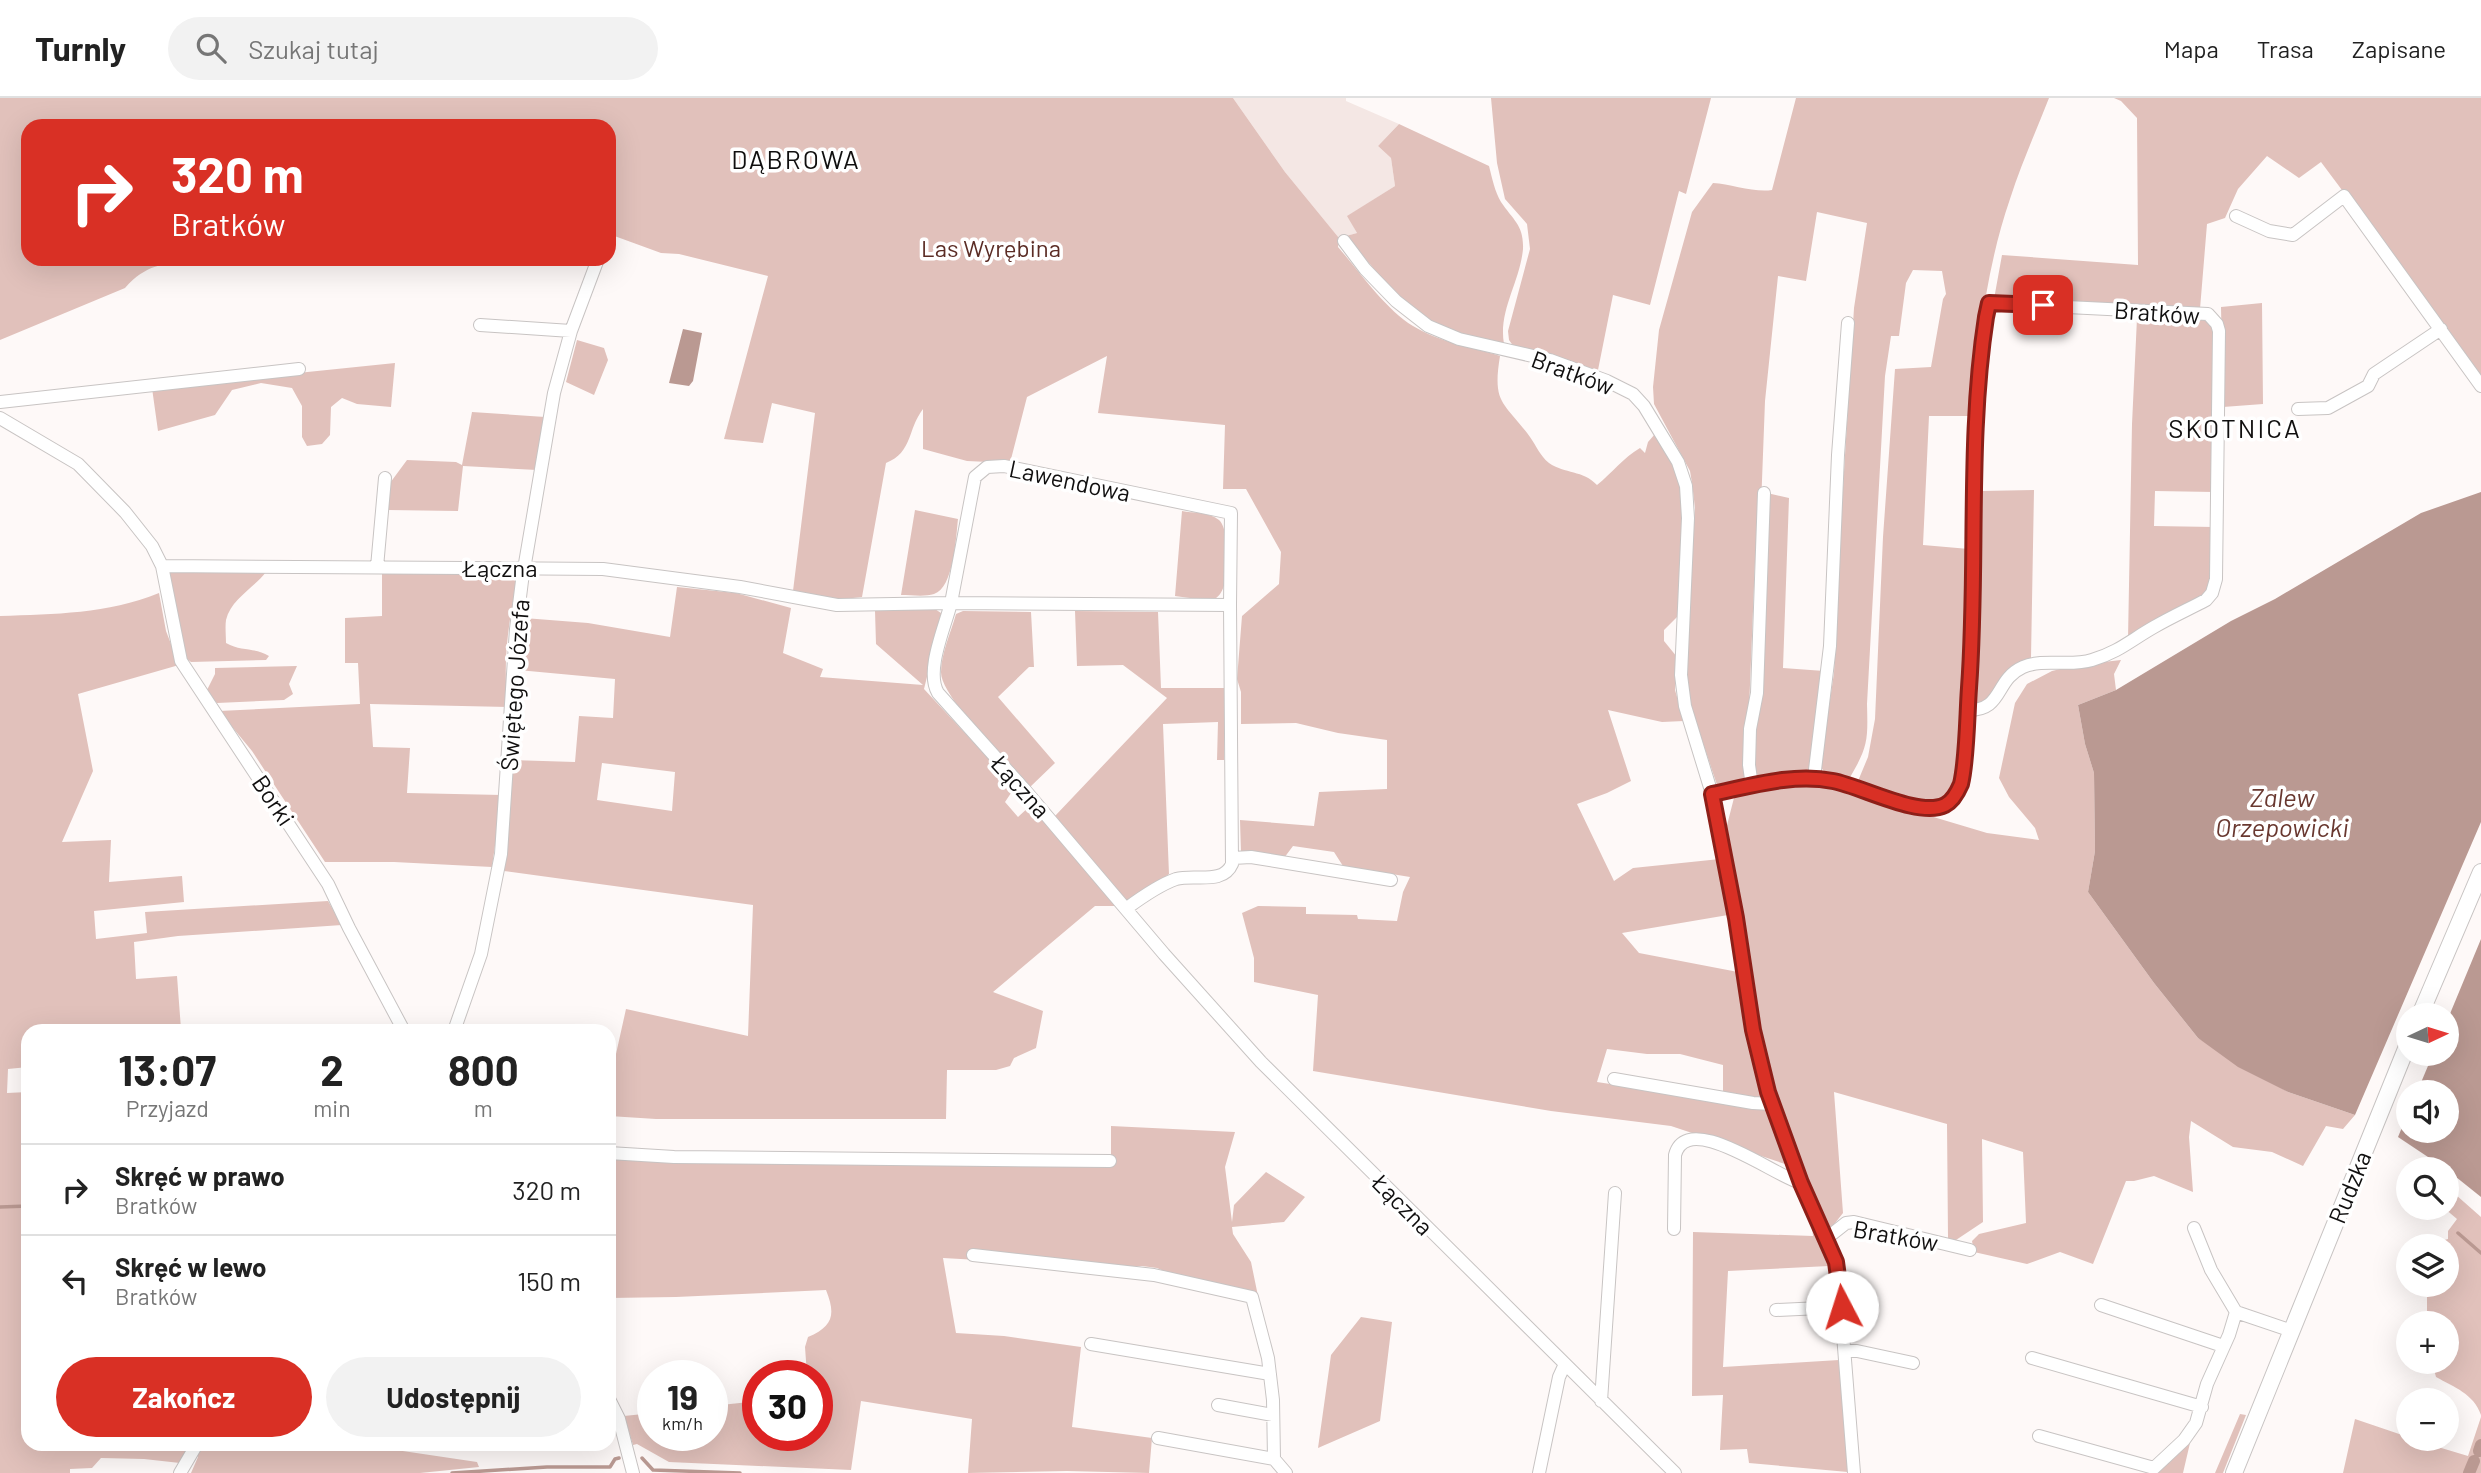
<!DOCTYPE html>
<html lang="pl">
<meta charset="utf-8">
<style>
body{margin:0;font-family:Barlow,sans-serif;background:#f2f2f2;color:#222;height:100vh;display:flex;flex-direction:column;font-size:26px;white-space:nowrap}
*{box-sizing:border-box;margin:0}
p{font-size:23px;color:#767676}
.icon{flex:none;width:38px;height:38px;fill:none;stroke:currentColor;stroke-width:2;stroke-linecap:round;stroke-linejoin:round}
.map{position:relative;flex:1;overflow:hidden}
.drawer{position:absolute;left:21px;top:926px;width:595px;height:427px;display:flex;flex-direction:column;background:#fff;border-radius:21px;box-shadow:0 7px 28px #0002}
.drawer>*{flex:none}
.hud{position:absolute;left:21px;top:21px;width:595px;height:147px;border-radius:21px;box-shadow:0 7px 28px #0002;background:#d93025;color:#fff;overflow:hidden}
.needle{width:46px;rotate:86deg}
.buttons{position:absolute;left:2396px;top:905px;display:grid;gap:14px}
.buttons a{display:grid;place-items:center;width:63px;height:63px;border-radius:50%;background:#fff;box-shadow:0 7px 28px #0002;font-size:35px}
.speed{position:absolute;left:637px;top:1262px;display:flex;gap:14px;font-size:35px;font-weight:700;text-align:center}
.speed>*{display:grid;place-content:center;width:91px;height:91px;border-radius:50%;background:#fff;box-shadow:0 7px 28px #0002;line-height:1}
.speed small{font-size:18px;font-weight:400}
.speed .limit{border:10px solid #d22;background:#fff;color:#111}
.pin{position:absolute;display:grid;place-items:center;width:60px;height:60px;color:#fff;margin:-30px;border-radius:14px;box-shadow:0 4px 10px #0006}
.me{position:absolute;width:77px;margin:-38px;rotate:355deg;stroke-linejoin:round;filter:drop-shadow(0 0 5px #0008)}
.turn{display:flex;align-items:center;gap:24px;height:147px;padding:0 35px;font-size:32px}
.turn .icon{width:91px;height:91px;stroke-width:2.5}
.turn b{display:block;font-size:49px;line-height:60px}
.eta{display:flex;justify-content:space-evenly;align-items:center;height:119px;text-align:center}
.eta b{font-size:42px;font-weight:700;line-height:49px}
.cta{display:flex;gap:14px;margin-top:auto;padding:14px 35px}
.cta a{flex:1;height:80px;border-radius:42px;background:#d93025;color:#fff;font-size:28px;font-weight:700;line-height:80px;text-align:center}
.cta a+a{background:#f2f2f2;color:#222}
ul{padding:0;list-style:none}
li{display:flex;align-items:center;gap:21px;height:91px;padding:0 35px;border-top:2px solid #e0e0e0}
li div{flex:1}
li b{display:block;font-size:26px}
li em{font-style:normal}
header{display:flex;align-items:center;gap:42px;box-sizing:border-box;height:98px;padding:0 35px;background:#fff;border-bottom:2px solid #e0e0e0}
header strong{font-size:33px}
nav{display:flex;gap:38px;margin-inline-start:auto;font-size:24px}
.search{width:490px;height:63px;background:#f2f2f2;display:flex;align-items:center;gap:18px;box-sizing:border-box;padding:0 24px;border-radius:38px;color:#767676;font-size:26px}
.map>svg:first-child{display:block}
.built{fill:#f4e7e4}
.green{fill:#e1c1bb;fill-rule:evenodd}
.water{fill:#ba9992}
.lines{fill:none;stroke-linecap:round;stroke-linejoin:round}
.stream{stroke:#ba9992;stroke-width:3.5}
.canal{stroke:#ba9992;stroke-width:12}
.minor-casing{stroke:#c8c4c3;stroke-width:14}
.major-casing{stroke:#c8c4c3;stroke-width:18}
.minor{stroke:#fff;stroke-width:12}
.major{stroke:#fff;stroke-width:16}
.route-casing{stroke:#8d1f18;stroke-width:18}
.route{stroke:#d93025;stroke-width:12}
.labels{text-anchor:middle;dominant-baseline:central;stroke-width:7;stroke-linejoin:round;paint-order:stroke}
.park-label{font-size:24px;fill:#5b2c25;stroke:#fff}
.street-label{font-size:24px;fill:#100f0f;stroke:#fff}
.neighbourhood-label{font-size:26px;letter-spacing:2px;fill:#100f0f;stroke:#fff}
.water-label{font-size:26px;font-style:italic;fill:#693830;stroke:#fff}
</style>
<header>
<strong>Turnly</strong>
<div class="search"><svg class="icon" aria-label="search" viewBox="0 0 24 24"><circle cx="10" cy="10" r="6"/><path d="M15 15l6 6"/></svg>Szukaj tutaj</div>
<nav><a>Mapa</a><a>Trasa</a><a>Zapisane</a></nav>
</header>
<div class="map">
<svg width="2481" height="1375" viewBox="0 0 2481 1375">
<rect width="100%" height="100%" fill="#fef9f8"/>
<path class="built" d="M 1233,0 L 1346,0 L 1346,3 L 1399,26 L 1378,48 L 1391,60 L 1395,88 L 1348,118 L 1357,135 L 1339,140 L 1285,74 Z"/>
<path class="green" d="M 0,0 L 1233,0 L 1285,74 L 1339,140 L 1338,149 C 1360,174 1385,211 1413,228 C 1439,244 1472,249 1500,258 C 1492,307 1504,303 1530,339 C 1536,347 1540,358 1549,365 C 1565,376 1583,372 1597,387 C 1612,375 1623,360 1640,350 L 1645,355 L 1648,344 L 1655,336 L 1675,369 L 1684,403 L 1678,518 L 1664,532 L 1664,543 L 1677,559 L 1675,592 L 1684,623 L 1662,624 L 1608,612 L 1631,683 L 1607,695 L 1577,706 L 1614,783 L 1633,770 L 1720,761 L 1728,817 L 1622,835 L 1639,855 L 1738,874 L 1766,1003 L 1723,998 L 1723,967 L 1680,956 L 1647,956 L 1607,951 L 1597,984 L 1768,1010 L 1788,1067 L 1671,1028 L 1551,1013 L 1313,973 L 1318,897 L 1254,884 L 1254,860 L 1242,815 L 1258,808 L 1306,809 L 1306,816 L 1357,817 L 1358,821 L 1397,823 L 1403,794 L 1410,779 L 1343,768 L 1334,754 L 1293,748 L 1284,760 L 1241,755 L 1240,722 L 1314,728 L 1319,694 L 1387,691 L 1387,642 L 1338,635 L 1296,625 L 1241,626 L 1241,594 L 1237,581 L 1242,518 L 1279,486 L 1281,454 L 1246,391 L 1223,391 L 1225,327 L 1098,315 L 1107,258 L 1027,299 L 1010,365 L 967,363 L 923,351 L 923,311 C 907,332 913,354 886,365 L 862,499 C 844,502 810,500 793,493 L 815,315 L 772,305 L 763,345 L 724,341 L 768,178 L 679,156 L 661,155 L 609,136 L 609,28 L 28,28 L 28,161 L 194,161 C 164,166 146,166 125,190 L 0,242 Z
M 1491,0 L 1711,0 L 1686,96 L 1679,93 L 1650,207 L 1613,197 L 1598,272 L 1514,249 L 1509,242 L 1508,233 L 1530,151 L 1527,126 L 1505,101 L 1497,65 Z
M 1796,0 L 2049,0 C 2036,33 2021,67 2010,101 C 1986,171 1978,245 1971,318 L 1929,318 L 1923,447 L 1969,451 L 1965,600 L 1956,687 L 1946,702 L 1925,705 L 1858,683 L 1868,659 L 1875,621 L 1883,439 L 1895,271 L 1931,269 L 1943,201 L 1946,196 L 1942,173 L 1913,172 L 1906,185 L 1899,238 L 1891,238 L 1885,278 L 1867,606 C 1868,643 1868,649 1849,681 L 1826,676 L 1820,668 L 1834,575 L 1840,439 L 1854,210 L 1867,125 L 1817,114 L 1806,183 L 1778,178 L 1765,303 L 1761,409 L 1755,464 L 1746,685 L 1723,689 L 1717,687 L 1683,585 L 1695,410 L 1692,385 L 1690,373 L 1654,306 L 1653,289 L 1659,232 L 1692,114 L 1713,85 C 1731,86 1755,95 1772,92 Z
M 2114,0 L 2481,0 L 2481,278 L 2321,64 L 2299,80 L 2267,58 L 2238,91 L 2225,120 L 2207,126 L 2200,211 L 1994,201 L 2002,157 L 2138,167 L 2137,20 L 2121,3 Z
M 1399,26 L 1489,68 C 1492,80 1495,94 1501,104 C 1513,122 1524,127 1523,151 C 1520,184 1498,213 1504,246 L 1437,230 L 1403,205 L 1346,138 L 1357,135 L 1347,118 L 1395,88 L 1391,60 L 1378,48 Z
M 2262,205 L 2263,306 L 2223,309 L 2221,209 Z
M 2137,220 L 2206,220 L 2215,234 L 2214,394 L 2155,393 L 2154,428 L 2214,429 L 2213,482 L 2208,497 L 2128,541 L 2132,326 Z
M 577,242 L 604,250 L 608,262 L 594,297 L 566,284 Z
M 395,265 L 391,309 L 357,306 L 342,300 L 331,309 L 330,337 L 322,346 L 307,348 L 302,339 L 302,308 L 292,290 L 261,285 L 232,292 L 215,317 L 158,333 L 152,290 Z
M 472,314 L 545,319 L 537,372 L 463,368 L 458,413 L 388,412 L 390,385 L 407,362 L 456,364 L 462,367 Z
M 2034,392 L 2031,560 L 2009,574 L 1984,605 L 1973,605 L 1981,393 Z
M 1767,395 L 1789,400 L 1783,570 L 1824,573 L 1811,670 L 1803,676 L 1756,682 L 1753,665 Z
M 915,412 L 958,421 C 956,438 954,490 934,496 C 925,499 911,497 901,497 Z
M 1182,413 C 1192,415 1210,414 1219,422 C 1231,432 1232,498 1213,501 C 1202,503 1186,499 1175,498 Z
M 382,472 L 519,473 C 509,523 502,558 508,609 L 370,606 L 373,649 L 410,650 L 407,695 L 502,697 L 492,769 L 394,764 L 325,764 L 252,653 L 219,613 L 360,606 L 358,565 L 345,565 L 345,520 L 382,518 Z
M 266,474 C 254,490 231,501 226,522 C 225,529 226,538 226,545 C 242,554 255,549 269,558 L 266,562 L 191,564 L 186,560 L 167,475 Z
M 677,489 L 736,495 L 791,510 L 783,555 L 823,571 L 820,579 L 923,587 L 876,546 L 875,513 L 932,509 L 941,515 L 941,522 L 924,591 L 1015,689 L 1005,704 L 1018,719 L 1031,707 L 1115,808 L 1095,808 L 993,894 L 1043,913 L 1036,950 L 1014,960 L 1010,968 L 996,972 L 947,972 L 946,1021 L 656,1021 L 609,1018 L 609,973 L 612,974 L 626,911 L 748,938 L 753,807 L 504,773 L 511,662 L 575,664 L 579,618 L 613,620 L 615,581 L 518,572 L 524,520 L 588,525 L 670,539 ZM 602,665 L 675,674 L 672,713 L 597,702 Z
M 159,495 L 166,533 L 179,567 L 78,596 L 93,673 L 62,744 L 111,742 L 109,784 L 182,778 L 184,804 L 94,813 L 96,841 L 147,835 L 145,814 L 328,803 L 342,827 L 178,838 L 134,844 L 136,881 L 177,878 L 181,931 L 28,933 L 28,969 L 8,971 L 7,995 L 28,994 L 28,1346 L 190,1346 L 180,1365 L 144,1361 L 101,1360 L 92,1370 L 70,1371 L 70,1375 L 0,1375 L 0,518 C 55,516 107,516 159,495 Z
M 963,513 L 1031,514 L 1034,569 L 1029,569 L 998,599 L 1055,665 L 1029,690 C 1011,669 940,598 941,574 C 941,556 951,534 956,516 Z
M 1075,513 L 1158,514 L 1161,590 L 1224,590 L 1224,662 L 1217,662 L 1218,624 L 1163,626 L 1169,776 L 1128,806 L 1055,718 L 1167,600 L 1123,567 L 1077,568 Z
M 2121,562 L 2114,576 L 2116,592 L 2078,607 L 2085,646 L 2094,675 L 2095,753 L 2088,794 L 2154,885 L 2198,940 L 2288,994 L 2355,1017 L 2343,1031 L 2326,1028 L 2303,1068 L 2272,1054 L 2233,1049 L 2191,1023 L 2189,1039 L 2193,1094 L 2154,1078 L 2134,1083 L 2126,1083 L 2093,1166 L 2060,1154 L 2027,1166 L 1974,1154 L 1972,1143 L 1979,1136 L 2026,1125 L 2023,1054 L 1982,1041 L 1983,1124 L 1953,1144 L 1948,1140 L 1947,1026 L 1834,994 L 1843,1115 L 1828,1134 L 1803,1077 L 1763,958 L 1725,735 L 1735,696 L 1761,690 L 1823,686 L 1987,735 L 2039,742 L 2035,730 L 2009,699 L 1999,680 L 2015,605 L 2027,586 L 2052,573 L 2077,567 Z
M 297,568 L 289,586 L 293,596 L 284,602 L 217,605 L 206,594 L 215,576 L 215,570 Z
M 1111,1028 L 1235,1034 L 1225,1069 L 1232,1124 L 1234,1107 L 1266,1074 L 1305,1099 L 1284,1124 L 1232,1129 L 1233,1136 L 1251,1164 L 1258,1198 L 1173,1177 L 1157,1170 L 1142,1168 L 1115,1170 L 943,1160 L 956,1235 L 1004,1238 L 1081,1249 L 1072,1329 L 1152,1340 L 1149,1375 L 1067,1373 L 968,1375 L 972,1321 L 861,1303 L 851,1372 L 669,1364 L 637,1346 L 633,1347 L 624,1318 L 653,1315 L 653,1337 L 712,1337 L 712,1308 L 758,1303 L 758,1337 L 817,1337 L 817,1278 L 807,1277 L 805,1249 L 808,1239 C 833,1228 836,1217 826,1192 L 676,1199 L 609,1200 L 609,1059 L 1111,1064 Z
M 2447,1089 L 2481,1119 L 2481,1317 C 2474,1296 2454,1289 2436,1279 L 2432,1264 L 2446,1264 L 2446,1225 L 2427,1225 L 2427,1187 L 2446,1186 L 2446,1148 L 2435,1148 L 2437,1144 L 2448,1141 L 2448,1133 L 2457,1121 L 2444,1110 L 2446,1110 Z
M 1811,1120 L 1821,1138 L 1833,1175 L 1829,1168 L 1728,1173 L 1723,1269 L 1839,1262 L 1846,1330 L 1848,1374 L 1749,1365 L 1747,1351 L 1720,1352 L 1723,1297 L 1692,1298 L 1693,1134 L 1813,1138 Z
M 1361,1219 L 1392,1224 L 1380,1323 L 1318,1350 L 1331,1257 Z
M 2240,1316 L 2246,1317 L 2223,1375 L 2215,1375 Z
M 2481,1319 L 2481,1375 L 2343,1375 L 2355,1321 L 2408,1339 L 2408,1340 L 2468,1358 Z
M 2190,1345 L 2183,1375 L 2152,1375 L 2153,1375 Z
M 202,1346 L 397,1346 L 396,1352 L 477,1364 L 479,1369 L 420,1375 L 191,1375 L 198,1359 L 196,1354 Z"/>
<path class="water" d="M 683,231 L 702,235 L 693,283 L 689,288 L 669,285 Z
M 2481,394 L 2481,724 L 2355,1017 L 2288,994 L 2238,969 L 2198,940 L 2154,885 L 2088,794 L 2095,753 L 2094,675 L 2085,646 L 2078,607 L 2116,592 L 2231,523 L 2275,501 L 2421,415 Z
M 2481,841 L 2481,1099 L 2446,1071 L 2398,1039 L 2408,1015 L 2408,1032 L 2446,1032 L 2446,994 L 2417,994 L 2433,956 L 2446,956 L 2447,923 Z"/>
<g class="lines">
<path class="stream" d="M 0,1109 L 28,1108
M 2458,1135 L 2481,1155
M 642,1360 L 653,1372 L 740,1375
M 452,1375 L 547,1369 L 610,1369 L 615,1361 L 619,1360"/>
<path class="canal" d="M 2479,1353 L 2481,1347
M 2469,1375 L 2474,1363"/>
<g class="minor-casing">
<path id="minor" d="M 2236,118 L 2269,133 L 2293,137 L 2344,98 L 2481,288
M 1344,143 L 1365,171 L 1396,203 L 1428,228 L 1459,241 L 1550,262 L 1607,283 L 1633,296 L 1644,308 L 1678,364 L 1686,388 L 1688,420 L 1681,577 L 1685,608 L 1712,696 L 1736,820 L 1753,931 L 1768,994 L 1801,1085 L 1831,1151 L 1838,1174 L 1854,1375
M 480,227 L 571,233
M 0,304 L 299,271
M 2298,311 L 2328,310 L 2368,288 L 2374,276 L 2441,231
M 0,320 L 78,366 L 125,414 L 152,448 L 162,468 L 181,563 L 328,786 L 349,830 L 404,933
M 162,468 L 603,471 L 740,489 L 837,507 L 951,505 C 945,529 925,573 938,595 L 1024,691 L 1164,856 L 1261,964 L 1675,1375
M 377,469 L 385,380
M 1814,680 L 1830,548 L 1838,357 L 1848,225
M 1752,688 L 1749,667 L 1750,631 L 1757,595 L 1764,395
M 1712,696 C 1751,688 1793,675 1833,683 C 1862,688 1918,719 1945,707 C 1953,704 1958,694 1960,686 C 1967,662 1967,618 1969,591 C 1978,465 1965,329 1989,205 L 2208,216 L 2217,226 L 2219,233 L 2216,481 L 2212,495 L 2206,502 C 2189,511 2171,519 2154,529 C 2131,542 2119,554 2092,562 C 2070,569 2044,560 2023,569 C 1994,582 2004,613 1967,612
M 1233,760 L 1251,759 L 1391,782
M 1127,810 C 1142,799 1159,787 1176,781 C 1195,776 1223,787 1232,766 L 1230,507 L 1231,415 L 1004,368 L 987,369 L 975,379 L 951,505 L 1230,507
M 454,933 L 481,856 L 501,756 L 516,531 L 522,483 L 554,295 L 571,233 L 598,161
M 1614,981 L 1753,1005 L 1772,1006
M 609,1055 L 674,1059 L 1110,1063
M 2194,1130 L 2211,1172 L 2236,1214
M 1674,1131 L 1675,1057 C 1687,1011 1776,1079 1801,1085
M 1827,1140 L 1846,1125 L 1854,1124 L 1970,1152
M 973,1157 L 1154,1177 L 1252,1199 L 1268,1260 L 1273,1302 L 1274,1361 L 1286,1375
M 2101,1207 L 2223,1248
M 1776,1212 L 1842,1209
M 1091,1246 L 1270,1276
M 1845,1253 L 1857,1253 L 1913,1265
M 2032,1260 L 2202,1309
M 609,1301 L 619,1321 L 633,1375
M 1601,1303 L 1615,1095
M 1218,1307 L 1273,1317
M 2039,1338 L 2154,1370 L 2184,1342 L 2196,1325 L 2207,1286 L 2229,1237 L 2236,1214 L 2292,1233
M 1158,1340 L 1274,1361
M 180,1375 L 197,1346
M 1539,1375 L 1559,1279 L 1565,1266"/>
</g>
<g class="major-casing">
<path id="major" d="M 2420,917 L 2481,774
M 2234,1375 L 2408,946"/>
</g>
<use href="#minor" class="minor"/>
<use href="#major" class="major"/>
</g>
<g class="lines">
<g class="route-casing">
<path id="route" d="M 1842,1209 L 1836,1164 L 1801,1085 L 1768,994 L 1753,932 L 1736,820 L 1712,696 C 1751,688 1793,675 1833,683 C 1861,688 1919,720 1945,707 C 1953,703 1958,693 1961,686 C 1967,661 1967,617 1969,590 C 1978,467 1967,342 1986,219 L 1989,205 L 2043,207"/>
</g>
<use href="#route" class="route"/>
</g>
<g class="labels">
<g class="park-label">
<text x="991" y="149">Las Wyrębina</text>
</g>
<g class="street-label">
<text transform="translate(2157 214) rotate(4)">Bratków</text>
<text transform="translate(1573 274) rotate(20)">Bratków</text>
<text transform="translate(1070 382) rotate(12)">Lawendowa</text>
<text x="500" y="469">Łączna</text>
<text transform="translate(514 587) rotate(-86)">Świętego Józefa</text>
<text transform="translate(1021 688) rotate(48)">Łączna</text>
<text transform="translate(274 702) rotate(56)">Borki</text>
<text transform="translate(2349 1089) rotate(-68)">Rudzka</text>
<text transform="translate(1403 1106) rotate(45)">Łączna</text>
<text transform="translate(1896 1137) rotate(10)">Bratków</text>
</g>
<g class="neighbourhood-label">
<text x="796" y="60">DĄBROWA</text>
<text x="2235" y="329">SKOTNICA</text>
</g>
<g class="water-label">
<text x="2282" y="698">Zalew<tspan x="2282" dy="30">Orzepowicki</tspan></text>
</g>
</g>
</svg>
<div class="buttons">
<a><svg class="needle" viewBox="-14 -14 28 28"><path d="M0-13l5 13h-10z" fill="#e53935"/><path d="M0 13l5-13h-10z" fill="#767676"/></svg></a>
<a><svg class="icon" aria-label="sound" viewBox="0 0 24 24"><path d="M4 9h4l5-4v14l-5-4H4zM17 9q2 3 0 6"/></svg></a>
<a><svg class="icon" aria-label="search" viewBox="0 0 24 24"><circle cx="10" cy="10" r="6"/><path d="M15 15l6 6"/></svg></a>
<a><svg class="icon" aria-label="layers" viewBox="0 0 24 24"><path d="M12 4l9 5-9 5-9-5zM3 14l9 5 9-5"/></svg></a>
<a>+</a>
<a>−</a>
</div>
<div class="speed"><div>19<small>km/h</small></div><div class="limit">30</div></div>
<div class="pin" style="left:2043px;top:207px;background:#d93025"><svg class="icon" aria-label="arrive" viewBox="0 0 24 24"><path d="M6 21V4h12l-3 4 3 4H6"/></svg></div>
<svg class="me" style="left:1842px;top:1209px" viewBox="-20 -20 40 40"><circle r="19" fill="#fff"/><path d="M0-13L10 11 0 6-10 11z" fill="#d93025"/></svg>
<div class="hud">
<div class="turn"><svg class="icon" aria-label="right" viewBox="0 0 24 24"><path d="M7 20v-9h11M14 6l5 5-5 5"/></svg><div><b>320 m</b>Bratków</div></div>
</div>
<section class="drawer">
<div class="eta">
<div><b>13:07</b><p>Przyjazd</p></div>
<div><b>2</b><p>min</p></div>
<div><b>800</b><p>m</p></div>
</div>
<ul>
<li><svg class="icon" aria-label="right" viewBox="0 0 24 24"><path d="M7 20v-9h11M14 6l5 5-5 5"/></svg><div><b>Skręć w prawo</b><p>Bratków</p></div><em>320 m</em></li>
<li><svg class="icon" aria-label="left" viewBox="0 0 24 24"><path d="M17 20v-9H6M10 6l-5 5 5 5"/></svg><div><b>Skręć w lewo</b><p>Bratków</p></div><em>150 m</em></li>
</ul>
<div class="cta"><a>Zakończ</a><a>Udostępnij</a></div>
</section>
</div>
